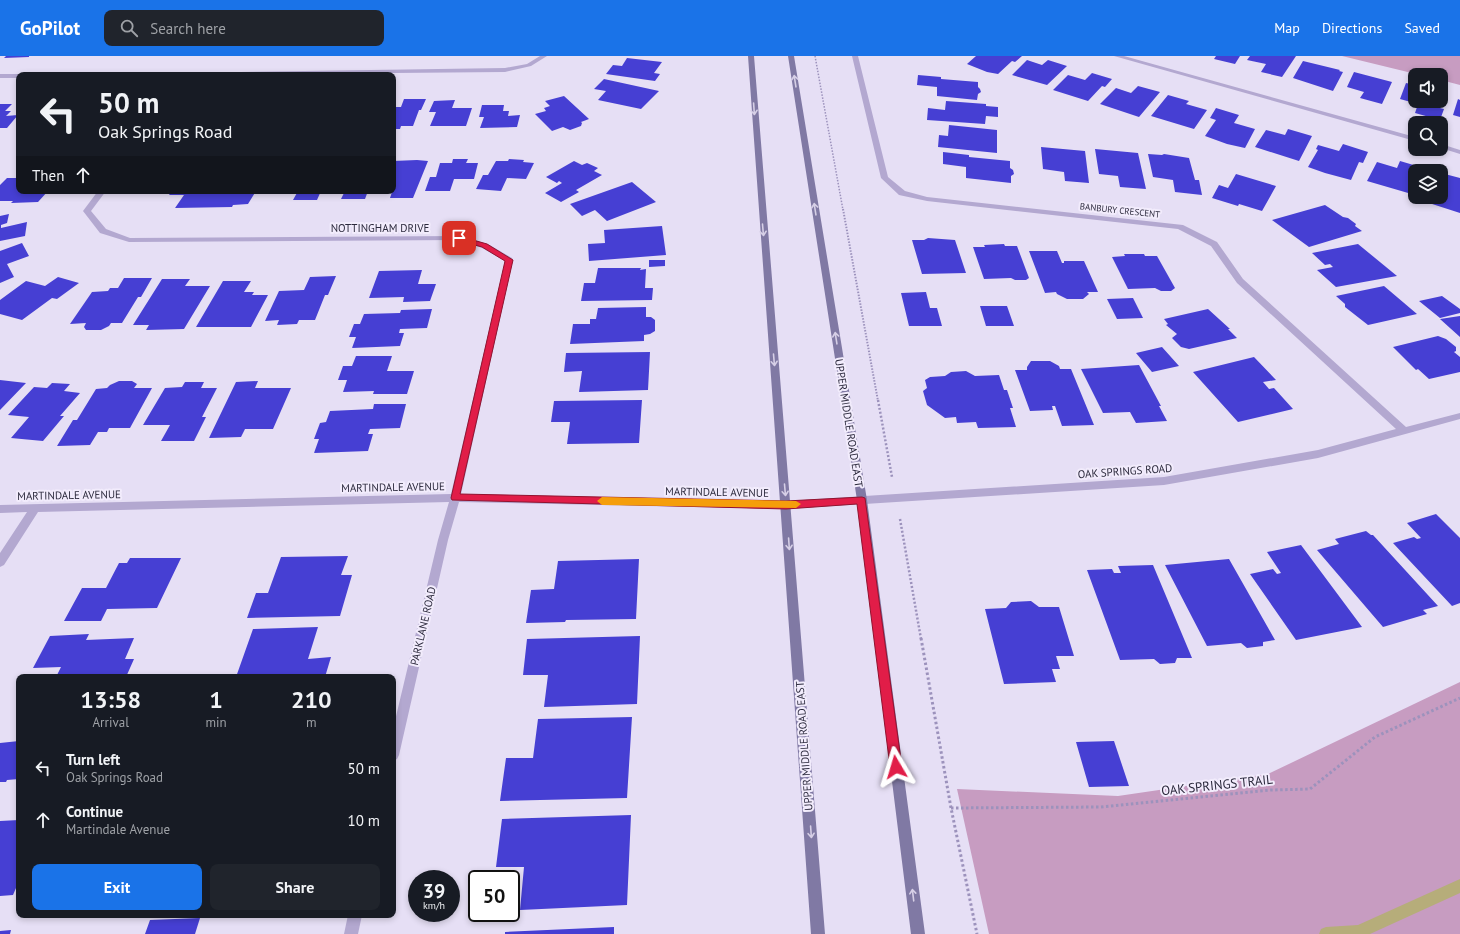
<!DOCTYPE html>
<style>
body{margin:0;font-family:"PT Sans",sans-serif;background:#20242c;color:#f1f3f6;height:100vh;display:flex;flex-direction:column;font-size:15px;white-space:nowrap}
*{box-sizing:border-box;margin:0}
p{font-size:13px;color:#9ea1a6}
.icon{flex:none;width:22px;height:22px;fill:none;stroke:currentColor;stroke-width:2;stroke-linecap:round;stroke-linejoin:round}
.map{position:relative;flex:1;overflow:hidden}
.panel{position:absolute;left:16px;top:618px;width:380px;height:244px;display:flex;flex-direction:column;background:#171b24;border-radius:8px;box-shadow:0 2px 6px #0003}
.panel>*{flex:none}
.hud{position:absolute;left:16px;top:16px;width:380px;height:122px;border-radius:8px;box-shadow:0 2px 6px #0003;background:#171b24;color:#f1f3f6;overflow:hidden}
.controls{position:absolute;left:1408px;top:12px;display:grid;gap:8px}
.controls a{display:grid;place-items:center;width:40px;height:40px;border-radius:8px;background:#171b24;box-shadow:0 2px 6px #0003;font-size:20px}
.speed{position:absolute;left:408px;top:814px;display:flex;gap:8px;font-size:20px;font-weight:700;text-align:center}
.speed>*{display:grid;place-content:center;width:52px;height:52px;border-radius:50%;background:#171b24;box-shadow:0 2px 6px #0003;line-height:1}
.speed small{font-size:10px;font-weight:400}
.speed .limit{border:2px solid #111;border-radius:6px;background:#fff;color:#111}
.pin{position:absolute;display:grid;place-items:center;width:34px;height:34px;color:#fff;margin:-17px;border-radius:8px;box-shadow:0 2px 6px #0006}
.me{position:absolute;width:44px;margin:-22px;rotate:353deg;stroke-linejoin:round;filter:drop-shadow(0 0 3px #0008)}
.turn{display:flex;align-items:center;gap:14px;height:84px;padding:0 16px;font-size:18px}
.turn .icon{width:52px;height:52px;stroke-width:2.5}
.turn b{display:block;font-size:28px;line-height:34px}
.then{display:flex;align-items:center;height:38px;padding:0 16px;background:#0003;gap:8px;font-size:15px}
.eta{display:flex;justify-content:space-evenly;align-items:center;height:68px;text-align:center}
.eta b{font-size:24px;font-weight:800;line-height:28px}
.primary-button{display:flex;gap:8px;margin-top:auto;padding:8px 16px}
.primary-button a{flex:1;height:46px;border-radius:8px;background:#1a73e8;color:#fff;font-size:16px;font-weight:800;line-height:46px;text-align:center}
.primary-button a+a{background:#20242c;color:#f1f3f6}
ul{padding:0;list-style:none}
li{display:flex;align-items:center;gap:12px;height:52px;padding:0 16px}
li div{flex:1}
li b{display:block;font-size:15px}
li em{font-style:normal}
header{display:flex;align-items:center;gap:24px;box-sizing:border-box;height:56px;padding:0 20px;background:#1a73e8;color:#fff}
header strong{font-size:19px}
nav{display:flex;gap:22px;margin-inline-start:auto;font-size:14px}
.search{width:280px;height:36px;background:#20242c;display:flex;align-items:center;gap:10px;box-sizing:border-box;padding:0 14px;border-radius:8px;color:#9ea1a6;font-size:15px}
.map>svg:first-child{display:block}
.green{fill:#c79cc1}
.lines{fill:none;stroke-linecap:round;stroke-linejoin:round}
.stream{fill:#b6ad7a;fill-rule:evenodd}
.building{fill:#463fd3}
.path-far3{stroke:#9c92bc;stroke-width:1.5;stroke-dasharray:1.5 1.5;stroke-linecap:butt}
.path-far2{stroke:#9c92bc;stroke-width:2;stroke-dasharray:1.5 1.5;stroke-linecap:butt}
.path-far1{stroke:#9c92bc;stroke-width:2.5;stroke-dasharray:2 2;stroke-linecap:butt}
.path{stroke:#9c92bc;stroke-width:3;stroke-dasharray:2.5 2.5;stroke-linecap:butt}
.minor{fill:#b3a8d0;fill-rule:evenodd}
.secondary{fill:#8079a4;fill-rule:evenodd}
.oneway{stroke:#d6cfe6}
.route{fill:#e11d48;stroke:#92132f}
.slow{fill:#f59e0b}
.labels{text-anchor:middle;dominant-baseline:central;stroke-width:4;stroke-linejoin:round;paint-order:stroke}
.far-street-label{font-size:9px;fill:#2b293c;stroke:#f2ecfc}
.street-label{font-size:11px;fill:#2b293c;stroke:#f2ecfc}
.near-street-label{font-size:13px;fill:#2b293c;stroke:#f2ecfc}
</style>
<header>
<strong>GoPilot</strong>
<div class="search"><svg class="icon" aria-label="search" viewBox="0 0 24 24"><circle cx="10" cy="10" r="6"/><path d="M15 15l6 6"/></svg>Search here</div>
<nav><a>Map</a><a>Directions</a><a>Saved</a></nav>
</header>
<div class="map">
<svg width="1460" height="878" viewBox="0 0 1460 878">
<rect width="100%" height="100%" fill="#e6dff5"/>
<path class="green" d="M 1342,0 L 1460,0 L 1460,29 L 1441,24 L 1441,19 L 1420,19 Z
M 1460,626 L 1460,878 L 989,878 L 957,733 L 1118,740 L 1268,718 Z"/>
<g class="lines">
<path class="stream" d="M 1460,823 L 1460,837 L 1370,878 L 1319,878 L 1321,873 L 1326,871 L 1358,869 Z"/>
</g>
<path class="building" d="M 6,0 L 29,0 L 29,1 L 4,2 Z
M 976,0 L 1022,0 L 1015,6 L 1012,5 L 998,18 L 987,16 L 967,8 Z
M 1216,0 L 1240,0 L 1235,8 L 1214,3 Z
M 1250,0 L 1296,0 L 1282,21 L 1261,16 L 1266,8 L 1247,4 Z
M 627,2 L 662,6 L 654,17 L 660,18 L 655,25 L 606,18 L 613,9 L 622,10 Z
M 1027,4 L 1042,9 L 1048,4 L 1067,10 L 1047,29 L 1012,19 Z
M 1303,5 L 1340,14 L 1339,15 L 1343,16 L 1333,35 L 1293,22 Z
M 1354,16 L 1392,26 L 1382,48 L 1360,42 L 1364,36 L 1347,31 Z
M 1092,17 L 1112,23 L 1105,31 L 1102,30 L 1088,45 L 1053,34 L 1068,19 L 1085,24 Z
M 918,19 L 941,21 L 941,23 L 978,26 L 978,31 L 980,33 L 981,36 L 978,38 L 977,44 L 937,40 L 937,31 L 917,29 Z
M 604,23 L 659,35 L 641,53 L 598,44 L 606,35 L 594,33 Z
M 1406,27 L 1415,29 L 1415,45 L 1441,45 L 1441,36 L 1445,37 L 1440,52 L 1444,53 L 1440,64 L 1415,57 L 1418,48 L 1400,43 Z
M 1138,30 L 1160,36 L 1139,61 L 1100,48 L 1116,32 L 1131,37 Z
M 1168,39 L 1189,45 L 1186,48 L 1207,54 L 1194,73 L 1151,60 Z
M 564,40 L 589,63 L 581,66 L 582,67 L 581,70 L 570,74 L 563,71 L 552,75 L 535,58 L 546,55 L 544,52 L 550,50 L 545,45 Z
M 404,43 L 426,43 L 421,54 L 419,54 L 413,70 L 401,70 L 400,73 L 393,73 L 393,51 L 401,51 Z
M 1458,43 L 1460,44 L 1460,61 L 1453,59 Z
M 455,44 L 452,52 L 472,52 L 466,70 L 430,70 L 436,56 L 429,56 L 434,45 Z
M 946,45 L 986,48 L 986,50 L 998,51 L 998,61 L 986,60 L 985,68 L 927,64 L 928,52 L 945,54 Z
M 0,48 L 12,48 L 5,55 L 11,55 L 6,60 L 18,59 L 7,72 L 0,72 Z
M 482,49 L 504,49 L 503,55 L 509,55 L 508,60 L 520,59 L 517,71 L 480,72 L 484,61 L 479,61 Z
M 1216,52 L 1239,59 L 1234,67 L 1255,73 L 1245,92 L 1227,88 L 1205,80 L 1216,64 L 1210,62 Z
M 949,69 L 997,74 L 997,97 L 938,91 L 939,79 L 948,80 Z
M 1288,73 L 1312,80 L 1299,105 L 1255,91 L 1266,74 L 1285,79 Z
M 1343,88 L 1368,96 L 1363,107 L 1359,106 L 1351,124 L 1325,117 L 1308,111 L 1318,94 L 1316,93 L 1318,89 L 1339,95 Z
M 1041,91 L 1085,95 L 1089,127 L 1065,125 L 1064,116 L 1043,113 Z
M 1095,93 L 1138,97 L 1146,133 L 1120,131 L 1118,120 L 1099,118 Z
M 943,96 L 969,99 L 969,101 L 1010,105 L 1010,112 L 1013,114 L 1014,118 L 1011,120 L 1011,127 L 966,122 L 966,111 L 943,108 Z
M 1148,98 L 1162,99 L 1164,98 L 1189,102 L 1195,124 L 1199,124 L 1202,139 L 1175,136 L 1173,124 L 1153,121 Z
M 453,103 L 468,103 L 466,107 L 478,107 L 474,123 L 454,123 L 450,135 L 425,135 L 430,121 L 436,121 L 440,107 L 452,107 Z
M 509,103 L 524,104 L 523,106 L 534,107 L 526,123 L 507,122 L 501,135 L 476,133 L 483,119 L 488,119 L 496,105 L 508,105 Z
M 417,104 L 428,105 L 413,142 L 390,142 L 394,130 L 393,130 L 393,105 Z
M 574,105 L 582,109 L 587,107 L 598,112 L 594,115 L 602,119 L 576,134 L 579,136 L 561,146 L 545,137 L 562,127 L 559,125 L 557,127 L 546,121 Z
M 1400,105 L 1427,113 L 1426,115 L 1415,115 L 1415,139 L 1367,125 L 1377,106 L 1397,112 Z
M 1441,117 L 1460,122 L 1460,157 L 1429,147 L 1431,141 L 1441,141 Z
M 1236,118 L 1276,130 L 1262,155 L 1239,148 L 1238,150 L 1212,142 L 1219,129 L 1228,132 Z
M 7,122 L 19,122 L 19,135 L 48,135 L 38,146 L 11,147 L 13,145 L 0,145 L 0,129 Z
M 632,126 L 656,146 L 607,165 L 595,154 L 582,160 L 570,148 Z
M 172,135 L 256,135 L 248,148 L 233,149 L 232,151 L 175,152 L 184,139 L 169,139 Z
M 298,135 L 321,135 L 317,144 L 293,144 Z
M 345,135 L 368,135 L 365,143 L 341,143 Z
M 1325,149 L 1343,161 L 1348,162 L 1356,168 L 1355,170 L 1362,175 L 1309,191 L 1272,164 Z
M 9,158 L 7,167 L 1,169 L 1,172 L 27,166 L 25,180 L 0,185 L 0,160 Z
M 662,170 L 666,199 L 589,205 L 588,188 L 605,187 L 604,174 Z
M 928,182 L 955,184 L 966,217 L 922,218 L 912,184 L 924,184 Z
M 22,187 L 29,200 L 7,208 L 14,221 L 0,227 L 0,195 Z
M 1004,188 L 1005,190 L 1017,190 L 1029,222 L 1026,224 L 1015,224 L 1011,222 L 984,223 L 973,191 L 985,191 L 984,189 Z
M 1358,188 L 1397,220 L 1336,231 L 1317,214 L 1333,211 L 1330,208 L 1325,209 L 1312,197 Z
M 1029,195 L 1057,195 L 1062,207 L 1064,207 L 1064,205 L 1084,205 L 1098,236 L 1087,236 L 1089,238 L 1083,243 L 1067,243 L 1057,238 L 1056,236 L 1045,237 Z
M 1124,198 L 1144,198 L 1145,200 L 1157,200 L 1175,232 L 1171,235 L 1161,235 L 1155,232 L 1128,233 L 1112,201 L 1125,200 Z
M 649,204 L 665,204 L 665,210 L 649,211 Z
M 598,212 L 641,212 L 640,214 L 646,213 L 645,232 L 653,232 L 652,244 L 581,245 L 584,227 L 595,227 Z
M 422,214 L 418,228 L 436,228 L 430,245 L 403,246 L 404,241 L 369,242 L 379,215 Z
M 336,220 L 328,239 L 325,239 L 315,264 L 299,264 L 297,268 L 277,269 L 279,264 L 265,265 L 279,235 L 304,234 L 310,221 Z
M 58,221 L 79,227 L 57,243 L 52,242 L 22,264 L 0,258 L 0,244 L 26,225 L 45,230 Z
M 124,222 L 152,222 L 141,241 L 138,241 L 122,267 L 111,267 L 109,270 L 101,274 L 86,274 L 84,271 L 86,267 L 70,268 L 92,236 L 108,235 L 110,232 L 118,232 Z
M 162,223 L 190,223 L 185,230 L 210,230 L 184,273 L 146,274 L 149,269 L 133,269 Z
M 223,225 L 251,225 L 244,236 L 254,236 L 252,239 L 268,239 L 251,271 L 196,271 Z
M 1384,230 L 1417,258 L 1368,269 L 1345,251 L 1345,248 L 1336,240 Z
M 926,236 L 930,252 L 937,252 L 942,270 L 909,270 L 901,237 Z
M 1442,240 L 1460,253 L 1460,257 L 1440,262 L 1419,245 Z
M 1133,242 L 1143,262 L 1117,263 L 1107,243 Z
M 980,250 L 1007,250 L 1014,270 L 986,270 Z
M 646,251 L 646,261 L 651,261 L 655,264 L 655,275 L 650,278 L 644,279 L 644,285 L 570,288 L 573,268 L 590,268 L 590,263 L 596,263 L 598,252 Z
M 432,253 L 427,272 L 400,273 L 399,277 L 404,277 L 400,290 L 352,292 L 356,281 L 349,281 L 354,268 L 360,268 L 364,258 L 400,257 L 401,254 Z
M 1208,253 L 1230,273 L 1228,273 L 1237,282 L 1189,293 L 1181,291 L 1172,282 L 1177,278 L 1166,269 L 1168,268 L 1164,263 Z
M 1460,260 L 1460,281 L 1440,263 Z
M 1438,280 L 1446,283 L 1456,291 L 1456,295 L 1454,296 L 1460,301 L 1460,316 L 1429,323 L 1418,313 L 1416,314 L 1393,291 Z
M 1162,291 L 1179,310 L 1152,316 L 1136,297 Z
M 650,296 L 648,334 L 579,336 L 582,315 L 564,316 L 566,297 Z
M 356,300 L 392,300 L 387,315 L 414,315 L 407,338 L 373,338 L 374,335 L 343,336 L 347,324 L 338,324 L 343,310 L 352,310 Z
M 1254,301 L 1276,324 L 1263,326 L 1269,333 L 1274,332 L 1293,353 L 1238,366 L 1193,316 Z
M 1031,305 L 1050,305 L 1059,310 L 1060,313 L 1071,313 L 1094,369 L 1062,370 L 1055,350 L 1052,350 L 1053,354 L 1030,355 L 1015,314 L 1027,314 L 1027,311 Z
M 1139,309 L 1161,350 L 1159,350 L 1167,365 L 1136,367 L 1130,356 L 1103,357 L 1081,313 Z
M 966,315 L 975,320 L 999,319 L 1004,334 L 1007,334 L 1013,352 L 1010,352 L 1016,371 L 978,372 L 976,366 L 957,367 L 956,361 L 945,362 L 927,349 L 923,335 L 927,332 L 925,324 L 930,321 L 945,320 L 951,316 Z
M 0,324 L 26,327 L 0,354 Z
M 119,325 L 132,325 L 137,328 L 134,332 L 152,332 L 130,372 L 109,372 L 107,376 L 98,376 L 90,389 L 57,390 L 73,364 L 77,364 L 96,333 L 107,332 L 110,329 Z
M 258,325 L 255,332 L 291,332 L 273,373 L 245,373 L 241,381 L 209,382 L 236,326 Z
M 185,326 L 204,326 L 201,332 L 217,332 L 202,361 L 206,361 L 194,385 L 161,385 L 170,369 L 143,369 L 165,332 L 182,331 Z
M 52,327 L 70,328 L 64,335 L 80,337 L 60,360 L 64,360 L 43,385 L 11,382 L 29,361 L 8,359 L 34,331 L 47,332 Z
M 642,344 L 639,387 L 567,388 L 570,366 L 551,366 L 554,345 Z
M 374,348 L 406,348 L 400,372 L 370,373 L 368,378 L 373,378 L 368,395 L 314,397 L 319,383 L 314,383 L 320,367 L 326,366 L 330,355 L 373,353 Z
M 1436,458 L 1460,482 L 1460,547 L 1452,550 L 1393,487 L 1414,481 L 1417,483 L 1421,482 L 1407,467 Z
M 1366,475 L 1371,479 L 1373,479 L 1438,550 L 1423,554 L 1427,558 L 1383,571 L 1317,494 L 1339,488 L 1335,483 Z
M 1301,489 L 1362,571 L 1296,584 L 1250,518 L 1273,513 L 1277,518 L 1281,517 L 1267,496 Z
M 348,500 L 341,519 L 352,519 L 340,560 L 247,562 L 256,537 L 268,537 L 281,501 Z
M 130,502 L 181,502 L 157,552 L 107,553 L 101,565 L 64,565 L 82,532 L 106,532 L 119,507 L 127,507 Z
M 639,503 L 636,563 L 566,564 L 565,566 L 526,567 L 531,534 L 554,533 L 558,505 Z
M 1229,503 L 1275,584 L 1263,586 L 1263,590 L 1247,592 L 1241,587 L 1207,590 L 1165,509 Z
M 1153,509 L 1192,602 L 1177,602 L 1175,607 L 1160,608 L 1154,603 L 1120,604 L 1087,514 L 1112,513 L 1114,517 L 1121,517 L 1118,510 Z
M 1031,545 L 1039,551 L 1059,551 L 1074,600 L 1056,600 L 1060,613 L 1052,613 L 1056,626 L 1004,628 L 985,553 L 1006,552 L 1011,546 Z
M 318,571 L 308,603 L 331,601 L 325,621 L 236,621 L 253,573 Z
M 89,578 L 86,584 L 134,582 L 125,603 L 134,603 L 126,621 L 56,621 L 61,611 L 33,612 L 50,580 Z
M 640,580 L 637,648 L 544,651 L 548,619 L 523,619 L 527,583 Z
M 632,661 L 627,742 L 500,745 L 506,702 L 533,702 L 538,663 Z
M 19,685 L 19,723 L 7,724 L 6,726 L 0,726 L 0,687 Z
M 1114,685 L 1129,730 L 1089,731 L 1076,686 Z
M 631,759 L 627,849 L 520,854 L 524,811 L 496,811 L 502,763 Z
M 19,764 L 19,825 L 13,839 L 0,840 L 0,765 Z
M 200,862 L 195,878 L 145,878 L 150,864 Z
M 614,871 L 614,878 L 505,878 L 505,876 Z
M 11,874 L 10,878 L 0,878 L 0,875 Z"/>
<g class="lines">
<path class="path-far3" d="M 815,0 L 843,154"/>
<path class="path-far2" d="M 843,153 L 878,345"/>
<path class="path-far1" d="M 878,344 L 892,421
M 900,463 L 921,583"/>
<path class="path" d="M 921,582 L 951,752 L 977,878
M 951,752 L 1100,751 L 1271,734 L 1310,733 L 1375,681 L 1460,642"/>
<path class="minor" d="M 540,0 L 547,0 L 531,10 L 505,16 L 174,19 L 177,17 L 505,12 L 527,8 Z
M 852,0 L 858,0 L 888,121 L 905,135 L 927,141 L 1183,169 L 1217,186 L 1243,223 L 1406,371 L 1460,357 L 1460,363 L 1318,402 L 1164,429 L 786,453 L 459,446 L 448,484 L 399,699 L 397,703 L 393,705 L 393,673 L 438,484 L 449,446 L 38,456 L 4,509 L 0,511 L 0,497 L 27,456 L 0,457 L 0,449 L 451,438 L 505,205 L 482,192 L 459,184 L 129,186 L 100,177 L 83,155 L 98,135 L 106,135 L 91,155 L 106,173 L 130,182 L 459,180 L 488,188 L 512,202 L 513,204 L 461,438 L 786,445 L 1164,421 L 1318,394 L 1396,373 L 1237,227 L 1211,190 L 1178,173 L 927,145 L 899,139 L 881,122 Z
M 1114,0 L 1124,0 L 1415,81 L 1415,85 Z
M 0,18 L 19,18 L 21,19 L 19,19 L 19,22 L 0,22 Z
M 1441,88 L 1460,94 L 1460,98 L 1441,92 Z
M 348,859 L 362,859 L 358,878 L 344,878 Z"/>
<path class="secondary" d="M 748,0 L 754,0 L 825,878 L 811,878 Z
M 788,0 L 794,0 L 867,444 L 925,878 L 911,878 L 857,444 Z"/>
</g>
<defs><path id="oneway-shaft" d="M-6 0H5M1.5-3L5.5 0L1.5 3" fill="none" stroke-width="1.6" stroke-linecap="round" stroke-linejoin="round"/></defs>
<g class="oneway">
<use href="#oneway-shaft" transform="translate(795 25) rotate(-99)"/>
<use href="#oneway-shaft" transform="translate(754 53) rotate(86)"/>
<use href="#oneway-shaft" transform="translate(815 153) rotate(-99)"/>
<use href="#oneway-shaft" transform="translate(763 174) rotate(85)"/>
<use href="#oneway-shaft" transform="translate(836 282) rotate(-99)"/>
<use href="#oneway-shaft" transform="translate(774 304) rotate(85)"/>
<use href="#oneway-shaft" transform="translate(785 434) rotate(85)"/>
<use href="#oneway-shaft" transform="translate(789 488) rotate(86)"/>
<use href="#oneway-shaft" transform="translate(811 776) rotate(86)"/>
<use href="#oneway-shaft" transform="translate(913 839) rotate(-97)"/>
</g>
<path class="route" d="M 459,180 L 487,188 L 513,204 L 460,438 L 786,445 L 862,441 L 865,442 L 902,711 L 900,715 L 896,716 L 892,715 L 890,711 L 857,448 L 786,453 L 452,444 L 451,442 L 505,205 L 482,191 L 457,184 L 456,182 Z"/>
<path class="slow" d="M 602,441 L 796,445 L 801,448 L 796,452 L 602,449 L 597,445 Z"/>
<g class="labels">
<g class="far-street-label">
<text transform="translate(1120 154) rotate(6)">BANBURY CRESCENT</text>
</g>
<g class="street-label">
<text x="380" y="172">NOTTINGHAM DRIVE</text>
<text transform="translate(849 367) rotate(81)">UPPER MIDDLE ROAD EAST</text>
<text transform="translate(1125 415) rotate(-4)">OAK SPRINGS ROAD</text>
<text transform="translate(393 431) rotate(-1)">MARTINDALE AVENUE</text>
<text transform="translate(717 436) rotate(1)">MARTINDALE AVENUE</text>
<text transform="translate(69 439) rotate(-1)">MARTINDALE AVENUE</text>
<text transform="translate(423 570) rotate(-77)">PARKLANE ROAD</text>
<text transform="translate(804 690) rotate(-94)">UPPER MIDDLE ROAD EAST</text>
</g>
<g class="near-street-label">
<text transform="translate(1217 729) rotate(-6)">OAK SPRINGS TRAIL</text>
</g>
</g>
</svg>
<div class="controls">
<a><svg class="icon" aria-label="sound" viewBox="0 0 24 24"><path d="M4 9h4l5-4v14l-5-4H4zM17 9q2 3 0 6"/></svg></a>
<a><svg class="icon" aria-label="search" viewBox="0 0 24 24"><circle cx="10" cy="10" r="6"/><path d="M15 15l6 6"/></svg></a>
<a><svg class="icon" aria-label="layers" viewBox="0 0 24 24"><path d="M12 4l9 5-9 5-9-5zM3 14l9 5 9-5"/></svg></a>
</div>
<div class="speed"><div>39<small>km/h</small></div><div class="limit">50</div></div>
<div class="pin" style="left:459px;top:182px;background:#d93025"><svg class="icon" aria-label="arrive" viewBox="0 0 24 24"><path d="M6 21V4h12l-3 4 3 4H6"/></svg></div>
<svg class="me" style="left:896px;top:711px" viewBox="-20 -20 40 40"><path d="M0-17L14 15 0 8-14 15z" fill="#e11d48" stroke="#fff" stroke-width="4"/></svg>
<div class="hud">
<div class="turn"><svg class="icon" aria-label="left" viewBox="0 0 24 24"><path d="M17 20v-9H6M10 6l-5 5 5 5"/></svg><div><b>50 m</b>Oak Springs Road</div></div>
<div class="then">Then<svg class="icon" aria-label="ahead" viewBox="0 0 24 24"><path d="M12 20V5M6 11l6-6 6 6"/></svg></div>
</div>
<section class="panel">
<div class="eta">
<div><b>13:58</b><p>Arrival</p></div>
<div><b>1</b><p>min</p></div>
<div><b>210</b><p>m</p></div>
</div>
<ul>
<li><svg class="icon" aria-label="left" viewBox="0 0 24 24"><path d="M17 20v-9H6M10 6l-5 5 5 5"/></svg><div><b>Turn left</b><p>Oak Springs Road</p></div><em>50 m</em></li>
<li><svg class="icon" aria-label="ahead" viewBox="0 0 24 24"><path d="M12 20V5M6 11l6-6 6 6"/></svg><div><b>Continue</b><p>Martindale Avenue</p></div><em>10 m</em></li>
</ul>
<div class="primary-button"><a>Exit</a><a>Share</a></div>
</section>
</div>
